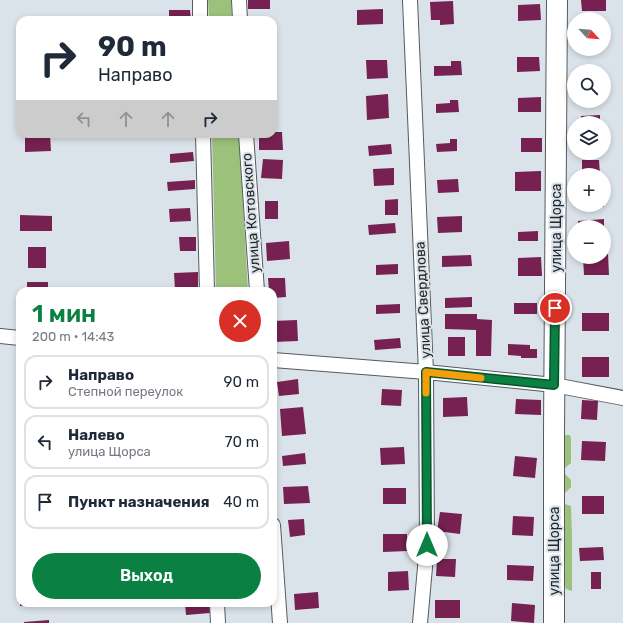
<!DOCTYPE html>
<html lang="ru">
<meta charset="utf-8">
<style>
body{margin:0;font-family:Rubik,sans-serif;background:#f2f2f3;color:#1f2937;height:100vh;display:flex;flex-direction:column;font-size:15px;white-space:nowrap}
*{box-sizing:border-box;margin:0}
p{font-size:13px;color:#747a83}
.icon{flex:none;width:22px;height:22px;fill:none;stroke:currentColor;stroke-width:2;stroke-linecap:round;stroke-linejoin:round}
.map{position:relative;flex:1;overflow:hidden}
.details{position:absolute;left:16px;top:287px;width:261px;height:320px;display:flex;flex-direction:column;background:#fff;border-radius:12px;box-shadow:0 2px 6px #0003}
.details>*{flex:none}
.banner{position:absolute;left:16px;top:16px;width:261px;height:122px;border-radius:12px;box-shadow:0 2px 6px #0003;background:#fff;color:#1f2937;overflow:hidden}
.needle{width:26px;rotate:116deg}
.tools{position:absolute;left:567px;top:12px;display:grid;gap:8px}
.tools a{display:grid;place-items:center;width:44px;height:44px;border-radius:50%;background:#fff;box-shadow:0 2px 6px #0003;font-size:20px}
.pin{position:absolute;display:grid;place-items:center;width:34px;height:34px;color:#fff;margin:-17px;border:2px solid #fff;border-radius:50%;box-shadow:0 1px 4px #0007}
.me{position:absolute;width:44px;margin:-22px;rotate:0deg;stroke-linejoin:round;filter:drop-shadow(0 0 3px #0008)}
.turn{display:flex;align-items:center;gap:14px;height:84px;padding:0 16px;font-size:18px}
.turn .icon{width:52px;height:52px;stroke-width:2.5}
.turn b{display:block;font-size:28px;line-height:34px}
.lanes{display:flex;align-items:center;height:38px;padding:0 16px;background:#0003;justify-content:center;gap:20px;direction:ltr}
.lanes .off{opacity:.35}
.round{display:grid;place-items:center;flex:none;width:42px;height:42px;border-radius:21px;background:#f2f2f3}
.overview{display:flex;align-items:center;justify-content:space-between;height:68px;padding:0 16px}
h1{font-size:24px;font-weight:600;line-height:30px;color:#0b8043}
.primary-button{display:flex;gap:8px;margin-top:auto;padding:8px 16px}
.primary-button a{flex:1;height:46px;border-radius:24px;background:#0b8043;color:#fff;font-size:16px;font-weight:600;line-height:46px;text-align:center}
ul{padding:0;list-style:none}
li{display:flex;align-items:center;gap:12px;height:54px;margin:0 8px 6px;padding:0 8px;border:2px solid #e0e1e3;border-radius:12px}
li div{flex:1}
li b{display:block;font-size:15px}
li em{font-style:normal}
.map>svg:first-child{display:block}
.green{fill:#9cc17b}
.building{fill:#762151}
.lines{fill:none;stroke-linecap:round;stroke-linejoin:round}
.street-casing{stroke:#545b61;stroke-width:16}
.secondary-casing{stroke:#545b61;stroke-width:22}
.street{stroke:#fff;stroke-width:14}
.secondary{stroke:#fff;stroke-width:20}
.route-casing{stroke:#07532c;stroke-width:10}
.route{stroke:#0b8043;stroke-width:7}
.slow{stroke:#f59e0b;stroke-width:7}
.labels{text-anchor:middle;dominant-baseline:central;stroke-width:4;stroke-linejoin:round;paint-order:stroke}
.street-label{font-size:14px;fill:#24272a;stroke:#dbe3ea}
</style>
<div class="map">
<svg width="623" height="623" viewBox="0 0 623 623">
<rect width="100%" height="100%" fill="#dbe3ea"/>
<path class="green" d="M 208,0 L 231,0 L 232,20 L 209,20 Z
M 212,134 L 239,134 L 248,291 L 216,291 Z
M 563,435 L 570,435 L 571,439 L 571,463 L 565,468 L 560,458 Z
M 564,473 L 571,480 L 571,487 L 565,493 L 560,487 Z
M 565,504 L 571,506 L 572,537 L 572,591 L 566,589 C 563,581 566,572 565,564 C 565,544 561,525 559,506 Z"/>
<path class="building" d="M 248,0 L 270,0 L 270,9 L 248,9 Z
M 581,0 L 606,0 L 606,11 L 582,11 Z
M 453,1 L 454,24 L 440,25 L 440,20 L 431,20 L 430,2 Z
M 540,4 L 541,20 L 518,21 L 518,5 Z
M 383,9 L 383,24 L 357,25 L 357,10 Z
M 169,10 L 190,10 L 191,20 L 169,20 Z
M 583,49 L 596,49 L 596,51 L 583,51 Z
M 517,57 L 539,57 L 540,71 L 517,72 Z
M 366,60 L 387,60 L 388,78 L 367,79 Z
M 451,61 L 461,61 L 462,75 L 434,76 L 434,66 L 451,66 Z
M 604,80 L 605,80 L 606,99 L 604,99 Z
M 273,93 L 274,93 L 275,118 L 273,118 Z
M 388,94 L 389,118 L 367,120 L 366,96 Z
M 541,97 L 541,112 L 518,112 L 518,98 Z
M 450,100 L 458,100 L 459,112 L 436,113 L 436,104 L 450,103 Z
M 600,115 L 600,123 L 582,123 L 581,116 Z
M 273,132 L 282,132 L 283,150 L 259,150 L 259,134 L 273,134 Z
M 25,134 L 50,134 L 51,151 L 25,152 Z
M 172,134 L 193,134 L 194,136 L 172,137 Z
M 521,138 L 542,138 L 542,152 L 521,152 Z
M 450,139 L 457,139 L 457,151 L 437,152 L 436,144 L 450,143 Z
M 391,144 L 392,154 L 369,156 L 368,146 Z
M 193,152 L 194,161 L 170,163 L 170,154 Z
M 263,159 L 283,160 L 282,179 L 261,178 Z
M 582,160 L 599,160 L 600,175 L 582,175 Z
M 394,168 L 394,185 L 374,186 L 373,169 Z
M 541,171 L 541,191 L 515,191 L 515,172 Z
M 458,179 L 459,192 L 438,193 L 437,180 Z
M 195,180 L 195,189 L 168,191 L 167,182 Z
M 398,199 L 398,215 L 385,215 L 385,200 Z
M 265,201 L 278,201 L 278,219 L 265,219 Z
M 580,205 L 604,205 L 604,207 L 580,208 Z
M 190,208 L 191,221 L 170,222 L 169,209 Z
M 20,215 L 52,216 L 52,231 L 20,231 Z
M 462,216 L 462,232 L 438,233 L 437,217 Z
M 604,219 L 604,227 L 578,227 L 578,221 Z
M 395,223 L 396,233 L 369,235 L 368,225 Z
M 538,231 L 538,241 L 518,241 L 518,232 Z
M 179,237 L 196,237 L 196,251 L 180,251 Z
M 289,241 L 290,259 L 267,261 L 266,243 Z
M 28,247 L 46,247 L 46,268 L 28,268 Z
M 604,254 L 608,254 L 609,275 L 584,275 L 583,257 L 604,257 Z
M 471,255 L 472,266 L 442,267 L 442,256 Z
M 541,257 L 542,276 L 518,276 L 518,258 Z
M 398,264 L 398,274 L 376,275 L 376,265 Z
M 198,272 L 198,289 L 175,290 L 174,273 Z
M 268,278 L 285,278 L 286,297 L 273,298 L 273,291 L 269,291 Z
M 27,282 L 48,282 L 48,291 L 27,291 Z
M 472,297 L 472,307 L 445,308 L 445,298 Z
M 514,303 L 537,303 L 537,314 L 514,314 Z
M 400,304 L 400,313 L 376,314 L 376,305 Z
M 582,313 L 609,313 L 609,331 L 582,331 Z
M 445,314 L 477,314 L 477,319 L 492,320 L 491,356 L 476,356 L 476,330 L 445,329 Z
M 297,320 L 298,341 L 273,342 L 273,321 Z
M 448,337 L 465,337 L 465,356 L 448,356 Z
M 400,338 L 401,348 L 375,350 L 374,340 Z
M 508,344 L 530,345 L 530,349 L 537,349 L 537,358 L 521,358 L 521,356 L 508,355 Z
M 582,357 L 609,357 L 609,377 L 582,377 Z
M 298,379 L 299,394 L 279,396 L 277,382 Z
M 382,389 L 402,390 L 401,406 L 381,405 Z
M 467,397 L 468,416 L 443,417 L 443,398 Z
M 516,399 L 541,400 L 541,415 L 515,414 Z
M 582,400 L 598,401 L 597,420 L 581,419 Z
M 303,407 L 306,434 L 282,436 L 280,409 Z
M 582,441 L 606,442 L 605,461 L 581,460 Z
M 404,447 L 405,464 L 381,465 L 380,448 Z
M 305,453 L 306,464 L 283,466 L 282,456 Z
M 515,456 L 537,458 L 535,478 L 513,476 Z
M 308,486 L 310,503 L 284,504 L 283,487 Z
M 383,488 L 406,488 L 406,504 L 383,504 Z
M 582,496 L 604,496 L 604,514 L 582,514 Z
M 440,512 L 462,514 L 460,534 L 437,531 Z
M 513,516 L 534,517 L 533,536 L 512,535 Z
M 304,519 L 305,535 L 290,537 L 288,520 Z
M 383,534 L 407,534 L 407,551 L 383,552 Z
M 603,547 L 604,560 L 580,561 L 579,548 Z
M 437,559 L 456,559 L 455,577 L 436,576 Z
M 507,565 L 534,566 L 533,581 L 507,580 Z
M 408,571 L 409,590 L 388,591 L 388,572 Z
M 591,572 L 601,572 L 601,589 L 591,589 Z
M 318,592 L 319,608 L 295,610 L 294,594 Z
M 435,600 L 460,600 L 460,618 L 435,618 Z
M 20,603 L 41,603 L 41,606 L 20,606 Z
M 185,603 L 209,603 L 210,613 L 186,615 Z
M 512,603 L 535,605 L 534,623 L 511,621 Z
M 49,620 L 49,623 L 24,623 L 24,622 Z"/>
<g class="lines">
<g class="street-casing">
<path id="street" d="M 200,0 L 200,20
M 239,0 L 240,20
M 410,0 L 426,372 L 427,545 L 420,623
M 203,134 L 207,291
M 246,134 L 257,291
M 0,336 L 20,338
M 273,360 L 426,372 L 554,385 L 623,398
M 273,525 L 280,623
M 217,603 L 218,623"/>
</g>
<g class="secondary-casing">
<path id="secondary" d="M 554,623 L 554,433 L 557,0"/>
</g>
<use href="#street" class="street"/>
<use href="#secondary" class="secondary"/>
</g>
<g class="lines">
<g class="route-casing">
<path id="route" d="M 427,545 L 426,372 L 554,385 L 555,308"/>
</g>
<use href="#route" class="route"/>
<path class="slow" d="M 426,393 L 426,372 L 481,378"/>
</g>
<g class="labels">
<g class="street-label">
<text transform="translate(251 213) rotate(-94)">улица Котовского</text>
<text transform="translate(556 228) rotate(-90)">улица Щорса</text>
<text transform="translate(423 300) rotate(-93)">улица Свердлова</text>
<text transform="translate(554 551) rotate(-90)">улица Щорса</text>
</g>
</g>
</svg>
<div class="tools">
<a><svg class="needle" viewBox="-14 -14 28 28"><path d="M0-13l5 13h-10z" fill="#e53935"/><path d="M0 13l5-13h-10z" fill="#747a83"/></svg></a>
<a><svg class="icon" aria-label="search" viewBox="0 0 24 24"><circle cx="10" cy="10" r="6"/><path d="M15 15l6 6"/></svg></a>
<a><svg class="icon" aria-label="layers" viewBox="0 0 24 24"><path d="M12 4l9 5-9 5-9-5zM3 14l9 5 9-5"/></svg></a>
<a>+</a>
<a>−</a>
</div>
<div class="pin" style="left:555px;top:308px;background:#d93025"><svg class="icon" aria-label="arrive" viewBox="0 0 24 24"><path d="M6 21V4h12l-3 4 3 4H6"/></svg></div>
<svg class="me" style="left:427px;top:545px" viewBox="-20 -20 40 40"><circle r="19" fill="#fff"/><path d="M0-13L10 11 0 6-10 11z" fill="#0b8043"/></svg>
<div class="banner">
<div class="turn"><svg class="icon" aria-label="right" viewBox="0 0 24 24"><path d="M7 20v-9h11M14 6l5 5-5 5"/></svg><div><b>90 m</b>Направо</div></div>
<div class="lanes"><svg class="icon off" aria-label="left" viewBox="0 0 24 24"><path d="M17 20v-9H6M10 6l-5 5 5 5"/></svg><svg class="icon off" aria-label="ahead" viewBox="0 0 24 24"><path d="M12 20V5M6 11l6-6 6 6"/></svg><svg class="icon off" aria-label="ahead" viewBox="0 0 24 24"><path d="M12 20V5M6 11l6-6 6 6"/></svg><svg class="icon" aria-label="right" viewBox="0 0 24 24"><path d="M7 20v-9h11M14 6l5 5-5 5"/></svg></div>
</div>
<section class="details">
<div class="overview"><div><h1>1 мин</h1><p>200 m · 14:43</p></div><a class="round" style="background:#d93025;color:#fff"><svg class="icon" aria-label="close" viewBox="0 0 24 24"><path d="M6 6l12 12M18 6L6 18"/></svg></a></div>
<ul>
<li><svg class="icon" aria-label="right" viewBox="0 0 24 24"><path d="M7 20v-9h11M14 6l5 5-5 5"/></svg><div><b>Направо</b><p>Степной переулок</p></div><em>90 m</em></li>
<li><svg class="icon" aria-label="left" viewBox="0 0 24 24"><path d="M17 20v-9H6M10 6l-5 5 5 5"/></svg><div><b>Налево</b><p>улица Щорса</p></div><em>70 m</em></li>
<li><svg class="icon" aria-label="arrive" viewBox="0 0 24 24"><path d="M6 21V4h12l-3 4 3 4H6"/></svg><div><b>Пункт назначения</b></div><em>40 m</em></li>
</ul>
<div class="primary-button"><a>Выход</a></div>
</section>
</div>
